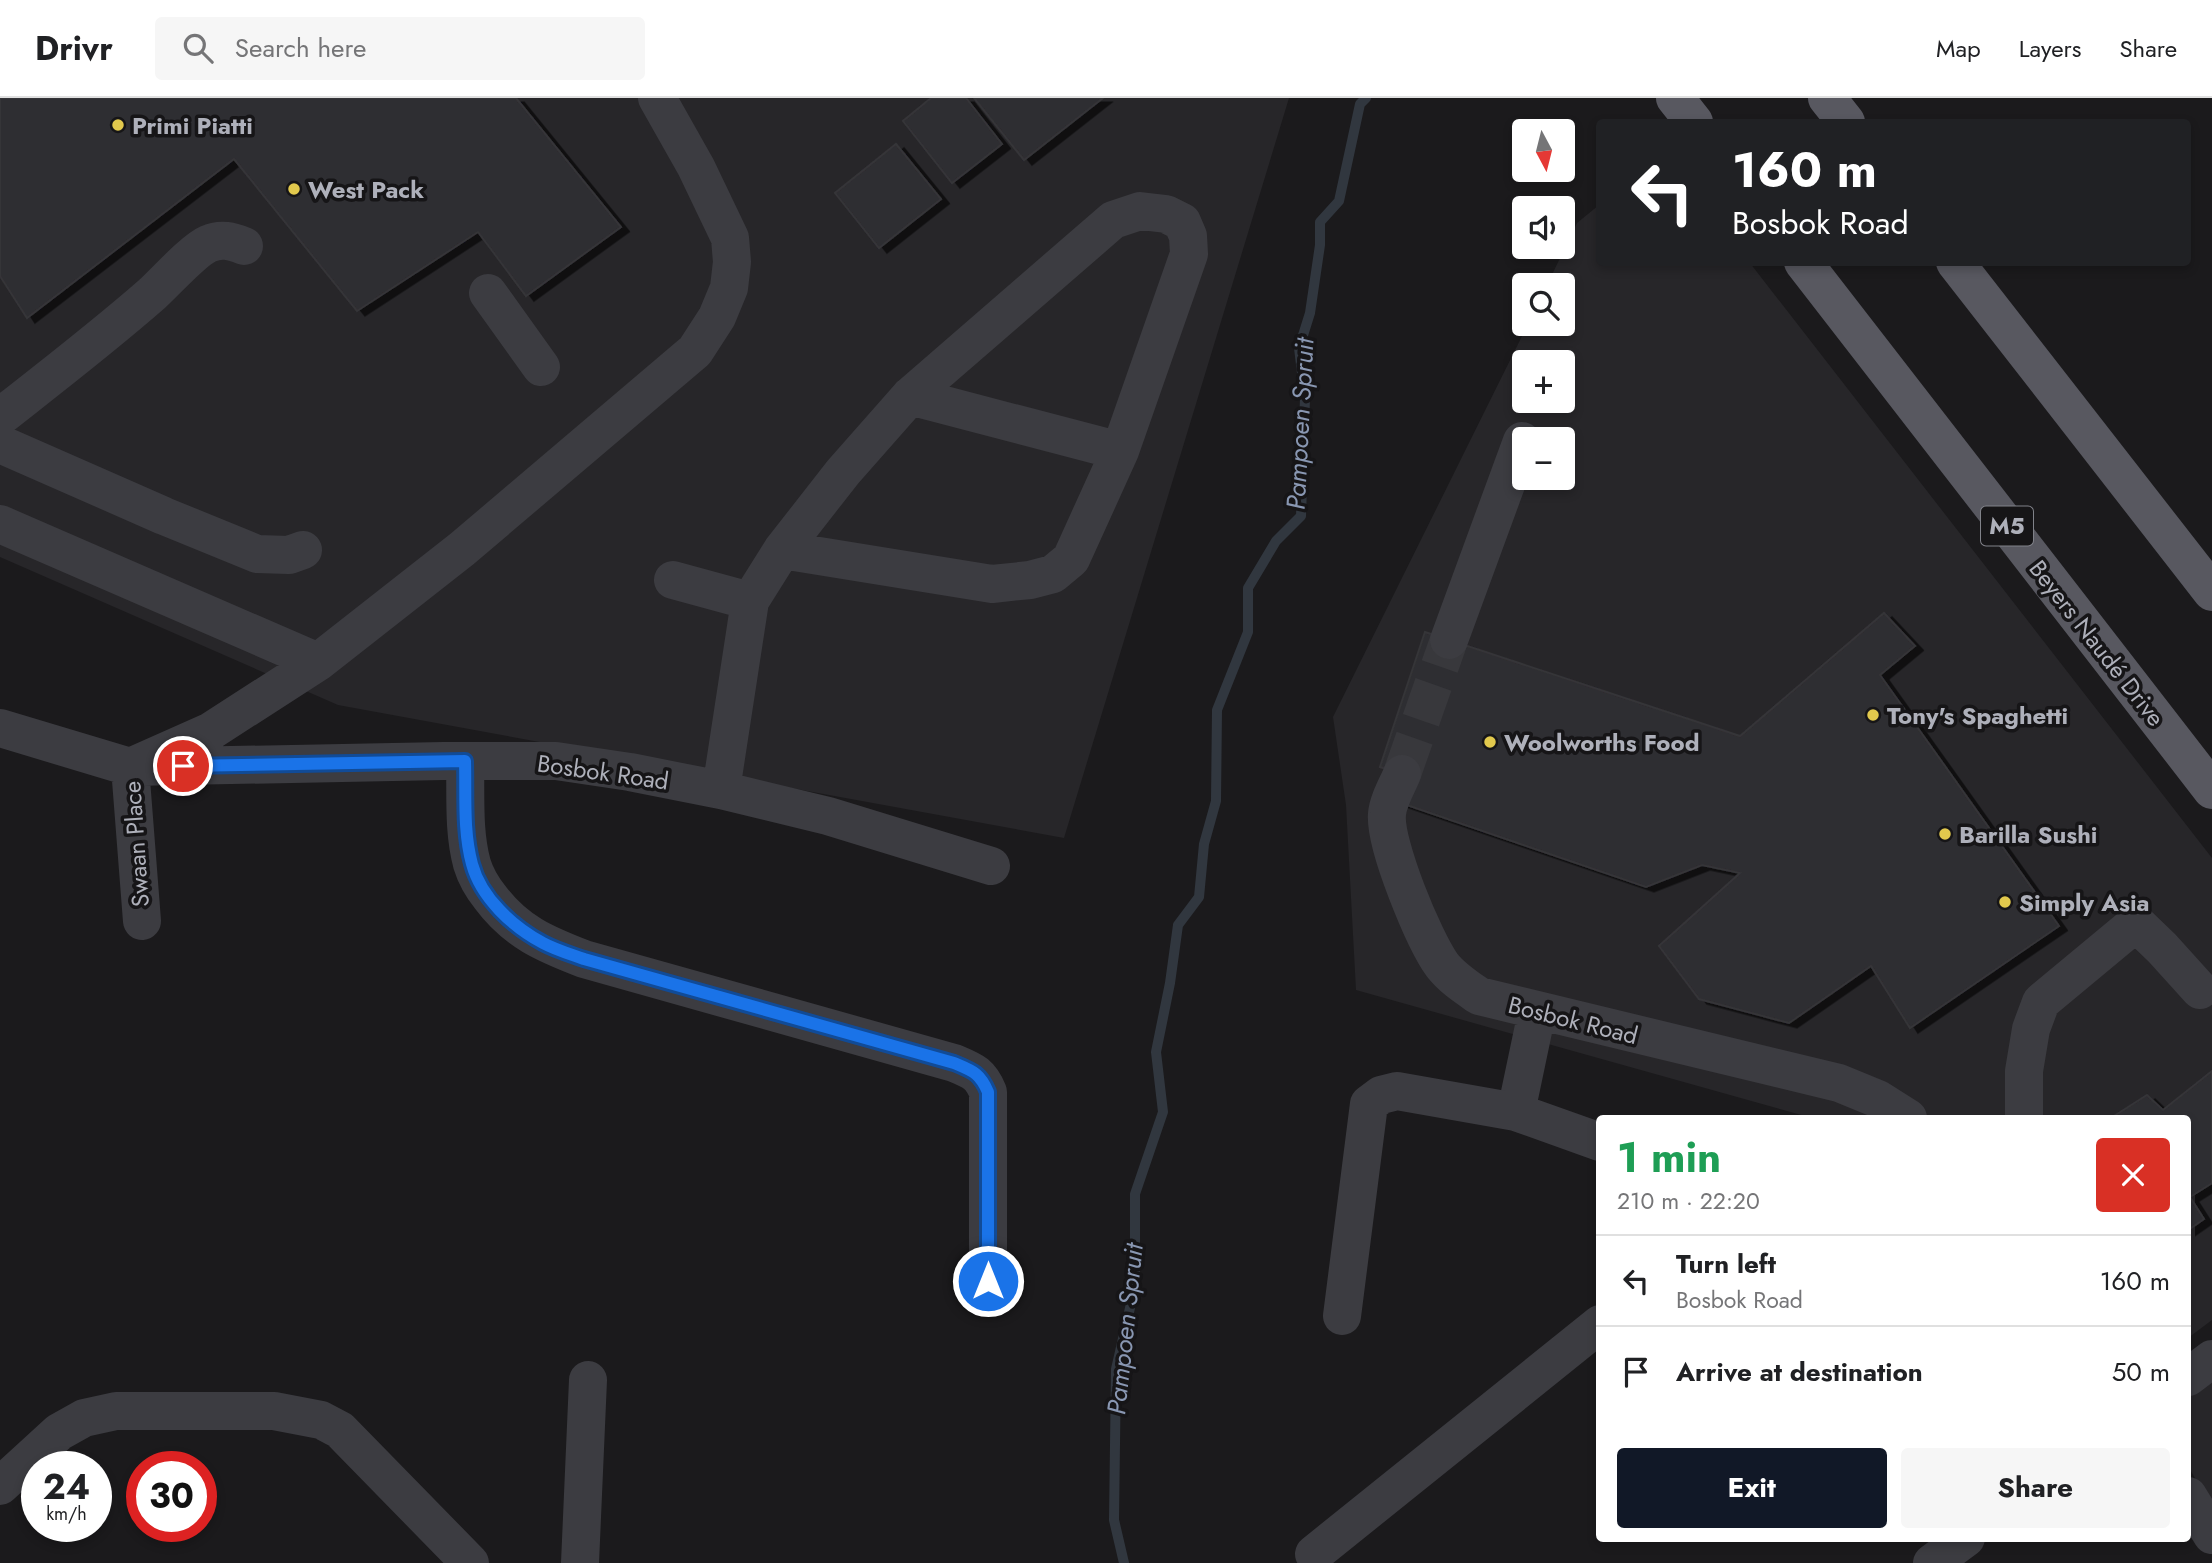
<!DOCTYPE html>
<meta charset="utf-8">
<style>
body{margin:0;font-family:Jost,sans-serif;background:#f6f6f6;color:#202124;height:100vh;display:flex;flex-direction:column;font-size:26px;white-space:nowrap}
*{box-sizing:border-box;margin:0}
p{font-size:23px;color:#757577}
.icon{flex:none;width:38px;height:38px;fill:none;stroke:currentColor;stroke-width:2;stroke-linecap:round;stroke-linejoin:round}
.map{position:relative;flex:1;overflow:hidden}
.details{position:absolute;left:1596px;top:1017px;width:595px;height:427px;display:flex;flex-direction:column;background:#fff;border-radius:7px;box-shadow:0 4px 10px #0003}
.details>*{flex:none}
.guide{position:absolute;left:1596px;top:21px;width:595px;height:147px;border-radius:7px;box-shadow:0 4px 10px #0003;background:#202124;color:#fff;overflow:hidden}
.needle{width:46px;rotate:173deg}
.controls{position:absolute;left:1512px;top:21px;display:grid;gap:14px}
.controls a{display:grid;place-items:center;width:63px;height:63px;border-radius:7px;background:#fff;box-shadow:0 4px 10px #0003;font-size:35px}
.speed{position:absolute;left:21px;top:1353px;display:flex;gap:14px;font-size:35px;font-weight:700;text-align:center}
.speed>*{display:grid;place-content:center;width:91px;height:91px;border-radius:50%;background:#fff;box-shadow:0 4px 10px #0003;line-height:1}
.speed small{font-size:18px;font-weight:400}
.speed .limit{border:10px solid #d22;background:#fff;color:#111}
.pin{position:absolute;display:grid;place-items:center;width:60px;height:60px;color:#fff;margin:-30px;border:4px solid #fff;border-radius:50%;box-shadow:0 2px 7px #0007}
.me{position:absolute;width:77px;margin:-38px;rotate:0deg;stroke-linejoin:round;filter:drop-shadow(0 0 5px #0008)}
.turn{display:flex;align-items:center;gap:24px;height:147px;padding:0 21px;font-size:32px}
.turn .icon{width:91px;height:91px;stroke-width:2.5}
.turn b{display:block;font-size:49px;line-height:60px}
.round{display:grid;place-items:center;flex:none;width:74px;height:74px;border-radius:7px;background:#f6f6f6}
.overview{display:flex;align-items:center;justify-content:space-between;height:119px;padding:0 21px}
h1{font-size:42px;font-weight:700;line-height:52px;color:#1e9e55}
.button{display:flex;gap:14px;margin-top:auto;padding:14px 21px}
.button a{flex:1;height:80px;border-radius:7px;background:#111827;color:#fff;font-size:28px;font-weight:700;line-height:80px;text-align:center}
.button a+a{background:#f6f6f6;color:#202124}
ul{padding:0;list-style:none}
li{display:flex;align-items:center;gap:21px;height:91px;padding:0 21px;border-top:2px solid #e0e0e0}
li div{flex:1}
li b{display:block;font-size:26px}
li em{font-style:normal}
header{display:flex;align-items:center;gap:42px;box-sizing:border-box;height:98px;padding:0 35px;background:#fff;border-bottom:2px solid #e0e0e0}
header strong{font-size:33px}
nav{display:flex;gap:38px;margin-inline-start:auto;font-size:24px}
.search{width:490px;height:63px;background:#f6f6f6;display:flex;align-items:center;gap:18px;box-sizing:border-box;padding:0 24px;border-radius:7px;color:#757577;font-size:26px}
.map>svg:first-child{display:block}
.built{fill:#272629;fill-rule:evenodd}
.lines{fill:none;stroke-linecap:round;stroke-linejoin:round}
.stream{stroke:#31373f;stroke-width:10}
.building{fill:#2e2d30;stroke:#353438;stroke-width:2;filter:url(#shadow)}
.minor-tunnel{stroke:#38383c;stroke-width:38;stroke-dasharray:38 19;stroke-linecap:butt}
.minor{stroke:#3c3c41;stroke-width:38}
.major{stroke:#585860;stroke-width:38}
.route-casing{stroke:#114b97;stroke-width:18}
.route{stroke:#1a73e8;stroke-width:12}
.poi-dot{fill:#e2c94d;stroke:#161517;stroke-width:2.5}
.labels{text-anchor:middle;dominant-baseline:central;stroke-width:7;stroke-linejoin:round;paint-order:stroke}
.shield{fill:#161517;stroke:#808289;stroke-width:2}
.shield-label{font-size:23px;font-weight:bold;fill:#aeb0ba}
.poi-label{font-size:24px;font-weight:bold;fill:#aeb0ba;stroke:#161517;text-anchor:start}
.street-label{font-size:24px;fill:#aeb0ba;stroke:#161517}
.water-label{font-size:26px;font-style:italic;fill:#8997b2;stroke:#161517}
</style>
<header>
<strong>Drivr</strong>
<div class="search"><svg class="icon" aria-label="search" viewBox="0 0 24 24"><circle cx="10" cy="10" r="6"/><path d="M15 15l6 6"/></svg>Search here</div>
<nav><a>Map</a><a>Layers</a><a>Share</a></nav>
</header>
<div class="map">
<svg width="2212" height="1465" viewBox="0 0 2212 1465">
<defs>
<filter id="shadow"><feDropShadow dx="8" dy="4.5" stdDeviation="0" flood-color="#0009"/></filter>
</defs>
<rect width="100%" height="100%" fill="#1b1a1c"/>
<path class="built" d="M 0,0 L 1289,0 L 1064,740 L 338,607 L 0,459 Z
M 1599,107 L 1600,164 L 1750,165 L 2212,760 L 2212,1222 L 2188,1240 L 2188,1020 L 1812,1020 L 1356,892 L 1346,707 L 1333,619 L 1528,226 L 1563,226 L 1563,187 L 1547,187 L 1577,125 ZM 1524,264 L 1563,264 L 1563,303 L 1524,303 ZM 1524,341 L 1563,341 L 1563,380 L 1524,380 Z
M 2212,1281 L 2212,1410 L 2188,1368 L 2188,1299 Z"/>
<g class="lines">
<path class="stream" d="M 1124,1465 L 1114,1422 L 1116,1271 L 1135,1188 L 1135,1096 L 1163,1014 L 1156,954 L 1170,885 L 1178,827 L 1199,799 L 1204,746 L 1216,703 L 1217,612 L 1248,534 L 1248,490 L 1276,443 L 1301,418 L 1305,300 L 1299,250 L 1310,215 L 1320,147 L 1320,124 L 1339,103 L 1360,6 L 1366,0"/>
</g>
<path class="building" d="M 0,0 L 516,0 L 621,129 L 526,198 L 478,134 L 357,213 L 234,61 L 27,220 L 0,178 Z
M 931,0 L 966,0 L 1002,46 L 952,85 L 903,23 Z
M 974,0 L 1103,0 L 1024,62 Z
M 896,46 L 941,101 L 879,150 L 835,95 Z
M 1884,515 L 1915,548 L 1880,577 L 2059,828 L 1910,930 L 1871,868 L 1789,925 L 1699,901 L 1659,848 L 1740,775 L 1702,767 L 1646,789 L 1401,705 L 1402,676 L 1380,669 L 1425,534 L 1740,638 Z
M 2212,973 L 2212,1085 L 2190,1099 L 2204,1121 L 2188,1132 L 2188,1020 L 2111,1020 L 2147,997 L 2163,1012 Z"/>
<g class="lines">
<path class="minor-tunnel" d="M 1402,676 L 1449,542"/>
<path class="minor" d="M 488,195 L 541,269
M 910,298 L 1120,353
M 0,319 C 51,279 103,239 152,196 C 165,184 194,152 208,146 C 221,140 232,143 244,148
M 0,346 L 164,418 L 257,456 L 289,457 L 303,452
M 0,426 L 318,564
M 673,482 L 750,503
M 1449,542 L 1522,343
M 0,630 L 130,669 L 444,663 L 556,663 L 630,674 L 721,692 L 828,718 L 991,768
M 465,663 C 466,697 463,733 472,766 C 476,779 482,789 490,799 C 516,834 545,846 584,861 L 954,965 C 973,973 980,975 988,994 L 988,1183
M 1402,676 C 1397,688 1388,703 1387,716 C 1384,746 1424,842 1442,867 C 1452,880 1466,889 1479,898 L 1839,985 L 1878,1001 L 1908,1020
M 721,692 L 750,503 L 782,452 L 843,374 L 910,298 L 1113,122 L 1140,113 L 1166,116 L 1182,124 L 1188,138 L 1189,156 L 1120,353 L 1071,461 L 1053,476 L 1030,482 L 992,486 L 782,452
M 142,823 L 130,669 L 211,633 L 318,564 L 462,451 L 695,253 L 717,219 L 729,190 L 732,164 L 730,140 L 696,69 L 657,0
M 1516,1014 L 1537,914
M 2024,1020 L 2024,973 L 2031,931 L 2041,904 L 2136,825 L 2162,850 L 2200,892
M 1342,1218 L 1369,1006 L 1381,997 L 1397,993 L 1516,1014 L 1600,1044
M 2188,1279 L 2212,1261
M 0,1388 L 59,1334 L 84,1320 L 116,1313 L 274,1313 L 321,1322 L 340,1332 L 470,1465
M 2188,1398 L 2212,1437
M 1314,1456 L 1600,1226
M 580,1465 L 588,1282
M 1932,1465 L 1966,1440"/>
<path class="major" d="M 1675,0 L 1694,24
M 1827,0 L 1846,24
M 1803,164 L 2212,692
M 1955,164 L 2212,494"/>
</g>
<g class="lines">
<g class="route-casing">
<path id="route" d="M 183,668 L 465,663 C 466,697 463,733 472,766 C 481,800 513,829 543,845 C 556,852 570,856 584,861 L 954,965 C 973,973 980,975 988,994 L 988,1183"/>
</g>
<use href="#route" class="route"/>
</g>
<g class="poi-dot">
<circle cx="118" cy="27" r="7"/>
<circle cx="294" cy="91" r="7"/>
<circle cx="1873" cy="617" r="7"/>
<circle cx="1490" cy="644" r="7"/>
<circle cx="1945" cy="736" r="7"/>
<circle cx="2005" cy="804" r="7"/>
</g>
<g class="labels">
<rect class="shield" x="1981" y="408.5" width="52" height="39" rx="5"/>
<g class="shield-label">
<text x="2007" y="428">M5</text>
</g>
<g class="poi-label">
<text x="132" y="27">Primi Piatti</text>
<text x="308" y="91">West Pack</text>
<text x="1887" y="617">Tony's Spaghetti</text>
<text x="1504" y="644">Woolworths Food</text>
<text x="1959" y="736">Barilla Sushi</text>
<text x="2019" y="804">Simply Asia</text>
</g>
<g class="street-label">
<text transform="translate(2097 545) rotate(52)">Beyers Naudé Drive</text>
<text transform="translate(603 674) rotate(8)">Bosbok Road</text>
<text transform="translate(136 746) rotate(-94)">Swaan Place</text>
<text transform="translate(1573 922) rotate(14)">Bosbok Road</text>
</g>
<g class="water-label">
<text transform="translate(1300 326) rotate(-87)">Pampoen Spruit</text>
<text transform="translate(1125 1231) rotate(-84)">Pampoen Spruit</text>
</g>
</g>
</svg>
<div class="controls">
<a><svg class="needle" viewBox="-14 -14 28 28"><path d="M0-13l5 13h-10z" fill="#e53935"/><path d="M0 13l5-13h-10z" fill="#757577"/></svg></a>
<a><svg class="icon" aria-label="sound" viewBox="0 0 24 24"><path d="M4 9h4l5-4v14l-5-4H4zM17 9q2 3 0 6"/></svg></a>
<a><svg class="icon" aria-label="search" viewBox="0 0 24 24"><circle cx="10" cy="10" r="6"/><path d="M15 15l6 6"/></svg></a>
<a>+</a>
<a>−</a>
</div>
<div class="speed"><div>24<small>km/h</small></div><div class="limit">30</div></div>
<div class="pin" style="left:183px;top:668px;background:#d93025"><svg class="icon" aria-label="arrive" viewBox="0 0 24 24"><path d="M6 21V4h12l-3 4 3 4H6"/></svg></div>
<svg class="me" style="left:988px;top:1183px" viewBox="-20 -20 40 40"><circle r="17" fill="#1a73e8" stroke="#fff" stroke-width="3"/><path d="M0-11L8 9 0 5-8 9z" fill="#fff"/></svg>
<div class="guide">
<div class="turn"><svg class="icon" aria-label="left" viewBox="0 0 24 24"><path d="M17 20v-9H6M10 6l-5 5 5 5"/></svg><div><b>160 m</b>Bosbok Road</div></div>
</div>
<section class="details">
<div class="overview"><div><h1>1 min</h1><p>210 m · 22:20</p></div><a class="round" style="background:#d93025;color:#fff"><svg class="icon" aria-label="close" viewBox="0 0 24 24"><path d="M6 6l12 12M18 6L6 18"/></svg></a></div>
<ul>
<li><svg class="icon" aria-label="left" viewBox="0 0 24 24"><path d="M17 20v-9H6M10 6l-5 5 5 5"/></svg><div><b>Turn left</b><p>Bosbok Road</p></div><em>160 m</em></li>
<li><svg class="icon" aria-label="arrive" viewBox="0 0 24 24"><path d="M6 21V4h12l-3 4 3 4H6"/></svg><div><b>Arrive at destination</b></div><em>50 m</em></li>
</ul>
<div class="button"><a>Exit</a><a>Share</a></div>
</section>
</div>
